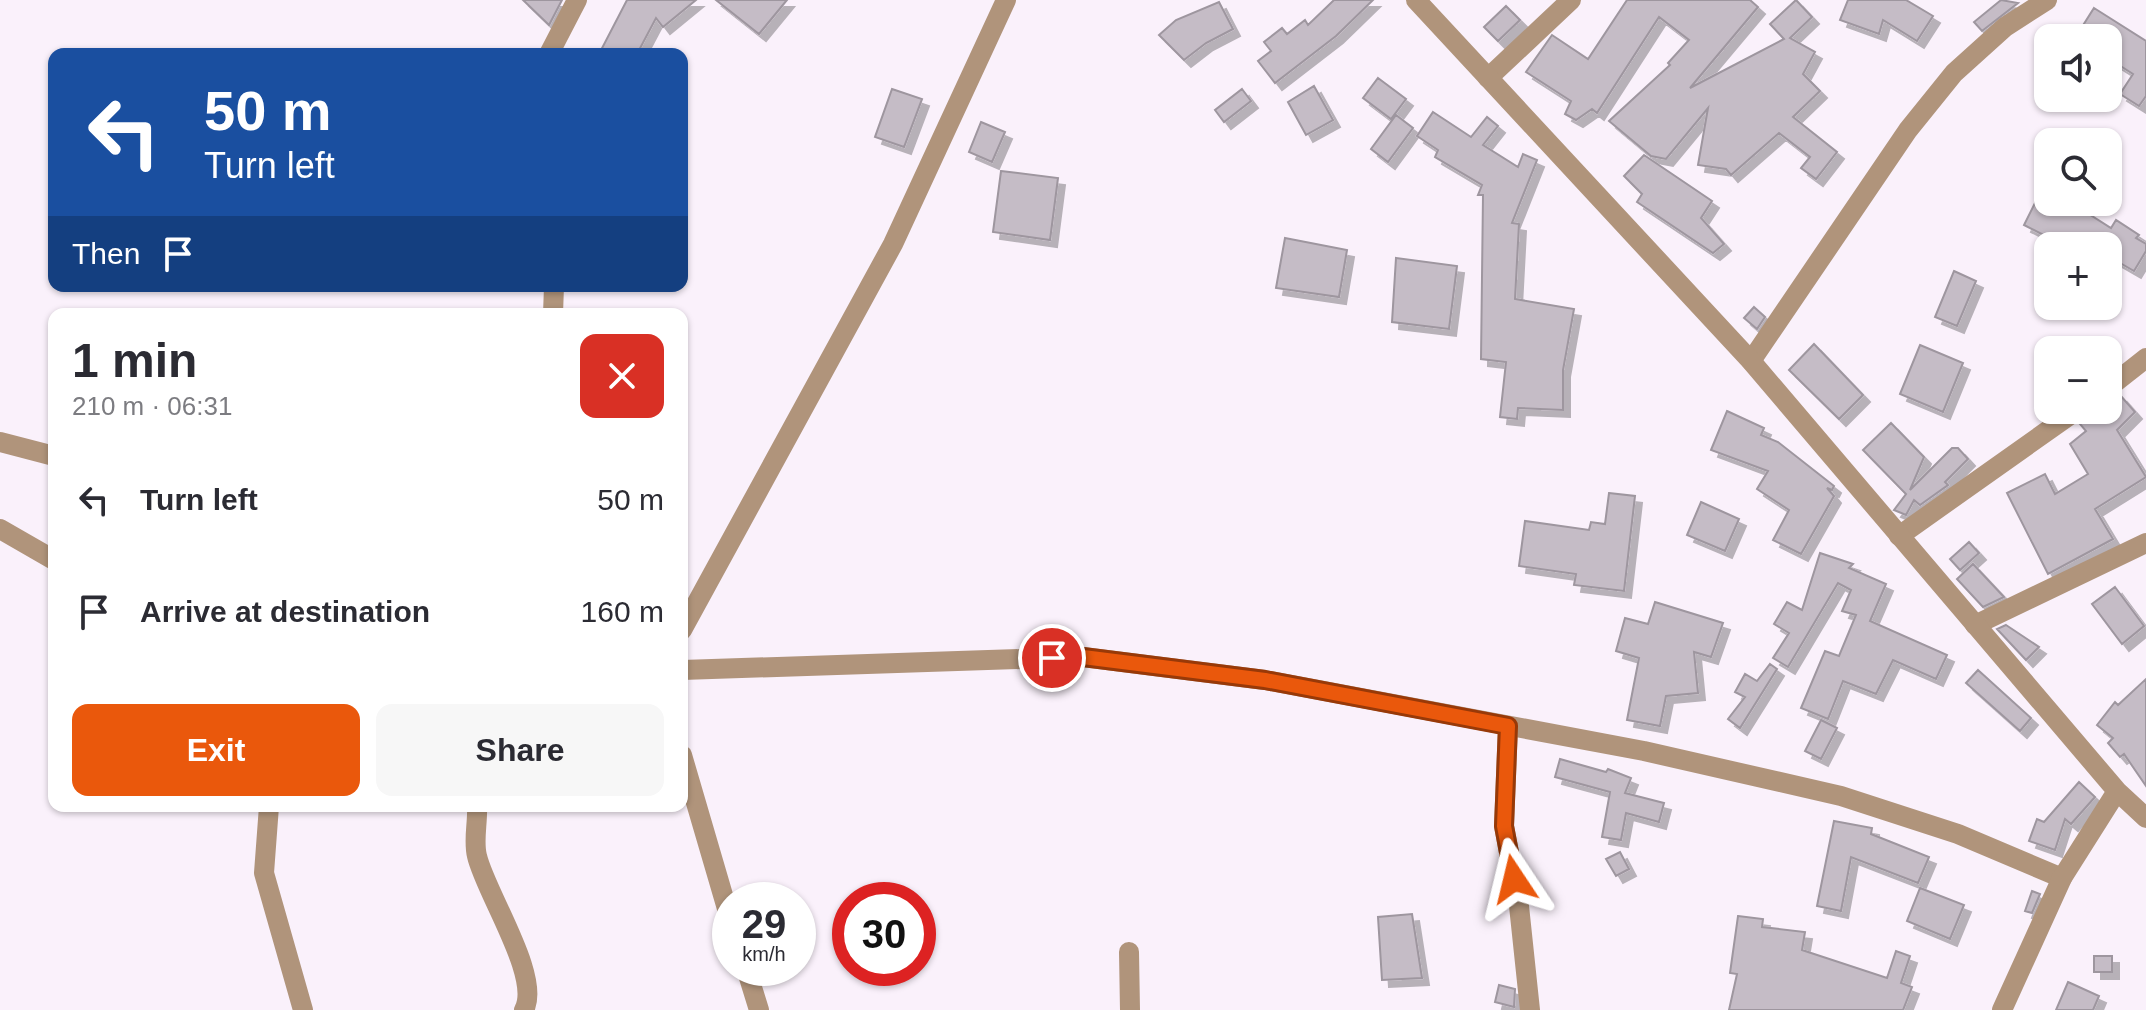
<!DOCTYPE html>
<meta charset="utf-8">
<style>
body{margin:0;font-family:Helvetica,sans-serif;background:#f7f7f7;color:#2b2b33;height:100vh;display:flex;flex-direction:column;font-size:30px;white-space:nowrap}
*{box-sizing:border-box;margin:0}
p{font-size:26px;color:#7c7c81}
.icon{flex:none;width:44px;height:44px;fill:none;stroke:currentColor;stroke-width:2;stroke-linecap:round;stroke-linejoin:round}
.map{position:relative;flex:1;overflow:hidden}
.side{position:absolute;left:48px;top:308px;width:640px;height:504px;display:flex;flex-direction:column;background:#fff;border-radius:16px;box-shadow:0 2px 6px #0004}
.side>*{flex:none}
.top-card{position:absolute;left:48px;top:48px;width:640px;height:244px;border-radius:16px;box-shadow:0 2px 6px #0004;background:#1a4fa0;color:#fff;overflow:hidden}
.fabs{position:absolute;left:2034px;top:24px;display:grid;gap:16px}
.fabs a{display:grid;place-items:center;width:88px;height:88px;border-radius:16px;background:#fff;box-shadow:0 2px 6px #0004;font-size:40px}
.speed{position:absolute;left:712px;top:882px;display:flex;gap:16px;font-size:40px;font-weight:700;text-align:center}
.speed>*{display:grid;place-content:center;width:104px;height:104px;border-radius:50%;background:#fff;box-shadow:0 2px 6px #0004;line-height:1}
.speed small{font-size:20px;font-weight:400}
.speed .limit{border:12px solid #d22;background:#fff;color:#111}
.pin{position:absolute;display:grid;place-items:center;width:68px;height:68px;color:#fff;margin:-34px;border:4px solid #fff;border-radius:50%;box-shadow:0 2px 8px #0007}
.me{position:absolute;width:88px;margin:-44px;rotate:350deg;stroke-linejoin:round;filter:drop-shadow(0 0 6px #0008)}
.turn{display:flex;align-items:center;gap:28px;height:168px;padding:0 24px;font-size:36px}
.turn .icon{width:104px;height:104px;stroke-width:2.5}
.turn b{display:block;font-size:56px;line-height:68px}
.then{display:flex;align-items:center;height:76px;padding:0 24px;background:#0003;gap:16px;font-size:30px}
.round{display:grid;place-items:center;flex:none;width:84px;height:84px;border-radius:16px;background:#f7f7f7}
.overview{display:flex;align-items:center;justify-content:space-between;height:136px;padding:0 24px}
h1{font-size:48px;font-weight:600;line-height:60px}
.primary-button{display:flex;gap:16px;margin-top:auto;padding:16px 24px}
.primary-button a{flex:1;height:92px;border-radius:16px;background:#ea580c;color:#fff;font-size:32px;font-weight:600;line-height:92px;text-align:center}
.primary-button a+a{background:#f7f7f7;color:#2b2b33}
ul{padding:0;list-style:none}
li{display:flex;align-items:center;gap:24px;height:112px;padding:0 24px}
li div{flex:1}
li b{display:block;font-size:30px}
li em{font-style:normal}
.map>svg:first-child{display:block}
.building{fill:#c5bcc6;stroke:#9e969f;stroke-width:2;filter:url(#shadow)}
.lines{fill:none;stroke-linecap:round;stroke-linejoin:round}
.minor{stroke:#b0947b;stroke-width:20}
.tertiary{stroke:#b0947b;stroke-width:20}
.route-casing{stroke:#983908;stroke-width:20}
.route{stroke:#ea580c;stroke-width:14}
</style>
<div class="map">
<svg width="2146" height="1010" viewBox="0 0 2146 1010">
<defs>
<filter id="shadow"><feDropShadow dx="7" dy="7" stdDeviation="0" flood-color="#0004"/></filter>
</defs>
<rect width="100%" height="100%" fill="#faf1fb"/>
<path class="building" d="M 523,0 L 562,0 L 549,25 Z
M 627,0 L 696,0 L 663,27 L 656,18 L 637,54 L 599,54 Z
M 716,0 L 787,0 L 759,34 Z
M 1334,0 L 1373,0 L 1336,36 L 1275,83 L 1258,61 L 1271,51 L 1264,42 L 1282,28 L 1287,34 L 1305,20 L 1308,25 Z
M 1627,0 L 1750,0 L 1758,7 L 1690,88 L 1784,39 L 1770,24 L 1796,0 L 1812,17 L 1790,38 L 1815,52 L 1803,74 L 1820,91 L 1793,117 L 1837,152 L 1816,179 L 1801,168 L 1810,157 L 1779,133 L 1731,175 L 1726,169 L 1698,165 L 1708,108 L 1666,159 L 1651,156 L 1609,121 L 1670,65 L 1668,63 L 1689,40 L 1659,17 L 1597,113 L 1592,109 L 1576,120 L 1565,114 L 1571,101 L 1526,72 L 1552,35 L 1588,59 Z
M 1848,0 L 1906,0 L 1933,16 L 1917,41 L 1883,20 L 1879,34 L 1840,20 Z
M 2001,0 L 2018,3 L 1982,31 L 1974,22 Z
M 1219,2 L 1233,29 L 1206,43 L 1184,60 L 1159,35 L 1176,20 Z
M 1506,6 L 1520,20 L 1498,41 L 1484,27 Z
M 2094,8 L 2146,41 L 2146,96 L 2139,106 L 2120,94 L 2133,74 L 2108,58 L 2108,38 L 2075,38 Z
M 1378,78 L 1406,99 L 1391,119 L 1363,98 Z
M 1314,86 L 1333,120 L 1306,135 L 1288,102 Z
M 892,89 L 922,99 L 904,147 L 875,137 Z
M 1242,89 L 1251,101 L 1224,122 L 1215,110 Z
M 1433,112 L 1471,137 L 1487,117 L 1498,126 L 1483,145 L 1518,167 L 1523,154 L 1537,160 L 1512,223 L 1519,224 L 1515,299 L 1574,309 L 1563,370 L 1563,410 L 1518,408 L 1517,419 L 1500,417 L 1506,362 L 1481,359 L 1483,195 L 1478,195 L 1482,185 L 1435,157 L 1438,150 L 1417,136 Z
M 1396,115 L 1413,128 L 1388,162 L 1371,149 Z
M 981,122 L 1005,132 L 992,162 L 969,152 Z
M 1644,155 L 1712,201 L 1701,218 L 1724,244 L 1713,253 L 1637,202 L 1642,194 L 1624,176 Z
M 1001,171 L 1058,178 L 1050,240 L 993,232 Z
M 2048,177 L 2048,202 L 2070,202 L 2111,228 L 2116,220 L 2139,235 L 2136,238 L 2146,244 L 2146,251 L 2134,271 L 2108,256 L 2108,246 L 2065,246 L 2024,225 Z
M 1285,238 L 1347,250 L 1339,297 L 1276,288 Z
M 1396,258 L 1457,266 L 1449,329 L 1392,322 Z
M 1954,271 L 1976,281 L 1957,326 L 1935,317 Z
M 1754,307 L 1765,317 L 1757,329 L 1744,318 Z
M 1814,344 L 1863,395 L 1839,419 L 1789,370 Z
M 1920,345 L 1963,363 L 1943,412 L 1900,394 Z
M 2120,395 L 2135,412 L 2117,430 L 2146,477 L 2095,509 L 2113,539 L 2048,574 L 2007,493 L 2045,474 L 2055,494 L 2088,474 L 2070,444 L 2086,431 L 2080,424 L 2089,413 L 2108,410 L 2108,401 Z
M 1727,411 L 1764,428 L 1761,435 L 1778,442 L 1834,486 L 1832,490 L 1827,488 L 1834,496 L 1801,554 L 1773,540 L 1789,510 L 1757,489 L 1768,471 L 1711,450 Z
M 1891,423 L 1924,457 L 1910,490 L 1952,448 L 1958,448 L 1968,459 L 1945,482 L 1948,485 L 1920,505 L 1914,500 L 1906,515 L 1894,510 L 1906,494 L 1863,450 Z
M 1609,493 L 1635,496 L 1624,591 L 1574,585 L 1576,574 L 1519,566 L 1525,521 L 1589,530 L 1591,522 L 1605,524 Z
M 1701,502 L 1739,519 L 1725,551 L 1687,535 Z
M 1969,542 L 1979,553 L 1960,570 L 1950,559 Z
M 1820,553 L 1853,564 L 1849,568 L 1886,584 L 1870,621 L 1947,655 L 1936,679 L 1893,660 L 1876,694 L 1843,681 L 1828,719 L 1801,708 L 1825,651 L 1839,656 L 1856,615 L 1842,611 L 1851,590 L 1838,583 L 1788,667 L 1773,658 L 1789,633 L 1774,624 L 1787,602 L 1802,610 Z
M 1973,564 L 2004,597 L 1983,607 L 1957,579 Z
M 2115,587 L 2144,626 L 2122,644 L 2092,604 Z
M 1655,602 L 1723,623 L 1711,657 L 1694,652 L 1698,693 L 1666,696 L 1660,726 L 1627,720 L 1639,658 L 1616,651 L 1625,618 L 1648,624 Z
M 2006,625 L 2039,647 L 2026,660 L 1997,629 Z
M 1770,664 L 1777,669 L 1740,728 L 1728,719 L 1745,697 L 1735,692 L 1745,674 L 1757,681 Z
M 1978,670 L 2031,718 L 2020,731 L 1966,683 Z
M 2146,679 L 2146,786 L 2124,754 L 2120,757 L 2108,743 L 2113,738 L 2097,725 L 2115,702 L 2118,705 Z
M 1821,720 L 1837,728 L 1821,759 L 1805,751 Z
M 1560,759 L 1606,772 L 1608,769 L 1631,778 L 1625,793 L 1664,803 L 1659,822 L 1626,813 L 1621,840 L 1602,837 L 1610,792 L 1555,777 Z
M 2079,782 L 2095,797 L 2071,824 L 2065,819 L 2055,850 L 2029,841 L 2037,819 L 2044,822 Z
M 1834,821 L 1872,828 L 1871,834 L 1929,857 L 1918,883 L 1851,857 L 1841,911 L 1817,906 Z
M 1620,852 L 1629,869 L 1616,876 L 1606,859 Z
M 1920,888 L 1964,905 L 1950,939 L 1907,921 Z
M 2032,891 L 2040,894 L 2032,913 L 2025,911 Z
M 1412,914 L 1422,978 L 1382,980 L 1378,917 Z
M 1738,916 L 1763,919 L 1762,927 L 1805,932 L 1802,950 L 1887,978 L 1896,951 L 1910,956 L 1901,983 L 1912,987 L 1903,1010 L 1729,1010 L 1737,974 L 1730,973 Z
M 2094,956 L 2112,956 L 2112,972 L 2094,972 Z
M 2068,982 L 2099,996 L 2093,1010 L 2056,1010 Z
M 1499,985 L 1515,989 L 1514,1007 L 1495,1002 Z"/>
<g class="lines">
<path class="minor" d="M 549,54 L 577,0
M 1488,78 L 1571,0
M 553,314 L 554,286
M 1751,361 L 1908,130 L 1954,73 L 2005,27 L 2047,0
M 2108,388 L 2146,358
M 0,442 L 54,456
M 0,529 L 54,560
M 1899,536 L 2077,410
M 1975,625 L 2146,543
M 682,630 L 893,244 L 1006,0
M 682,670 L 1083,657 L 1265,680 L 1644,751 L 1841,796 L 1958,834 L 2062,878
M 1508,726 L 1504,826 L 1519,906 L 1530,1010
M 682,755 L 730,919
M 269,806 L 264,873 L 303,1010
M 477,806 C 478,822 473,841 477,856 C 485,892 542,977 524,1010
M 1129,952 L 1130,1010
M 746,968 L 759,1010"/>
<path class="tertiary" d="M 1416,0 L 1751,361 L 2117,791 L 2146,818
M 2002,1010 L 2062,878 L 2117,791"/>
</g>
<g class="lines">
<g class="route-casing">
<path id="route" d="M 1052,658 L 1083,657 L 1265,680 L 1508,726 L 1504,826 L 1514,879"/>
</g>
<use href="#route" class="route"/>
</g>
</svg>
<div class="fabs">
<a><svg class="icon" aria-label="sound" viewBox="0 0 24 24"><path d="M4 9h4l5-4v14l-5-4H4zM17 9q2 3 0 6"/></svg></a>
<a><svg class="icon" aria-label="search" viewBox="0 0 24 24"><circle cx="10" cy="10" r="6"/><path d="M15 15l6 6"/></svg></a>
<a>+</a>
<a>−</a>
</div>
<div class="speed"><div>29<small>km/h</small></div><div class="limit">30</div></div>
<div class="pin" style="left:1052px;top:658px;background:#d93025"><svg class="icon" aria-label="arrive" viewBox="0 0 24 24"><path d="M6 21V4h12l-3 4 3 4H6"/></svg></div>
<svg class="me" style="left:1514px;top:879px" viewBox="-20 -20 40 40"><path d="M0-17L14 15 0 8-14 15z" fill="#ea580c" stroke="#fff" stroke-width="4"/></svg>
<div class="top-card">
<div class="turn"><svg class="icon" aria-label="left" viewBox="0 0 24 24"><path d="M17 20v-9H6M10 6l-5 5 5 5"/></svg><div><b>50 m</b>Turn left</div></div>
<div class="then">Then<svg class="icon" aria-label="arrive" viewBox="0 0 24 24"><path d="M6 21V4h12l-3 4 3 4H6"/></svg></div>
</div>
<section class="side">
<div class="overview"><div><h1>1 min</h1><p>210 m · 06:31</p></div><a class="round" style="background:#d93025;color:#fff"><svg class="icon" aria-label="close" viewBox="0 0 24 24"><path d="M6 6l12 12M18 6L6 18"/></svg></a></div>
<ul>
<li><svg class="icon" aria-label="left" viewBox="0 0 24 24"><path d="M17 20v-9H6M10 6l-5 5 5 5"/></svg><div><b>Turn left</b></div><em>50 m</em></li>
<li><svg class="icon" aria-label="arrive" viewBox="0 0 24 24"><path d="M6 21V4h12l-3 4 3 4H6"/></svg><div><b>Arrive at destination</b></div><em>160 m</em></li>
</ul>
<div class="primary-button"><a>Exit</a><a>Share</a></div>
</section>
</div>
